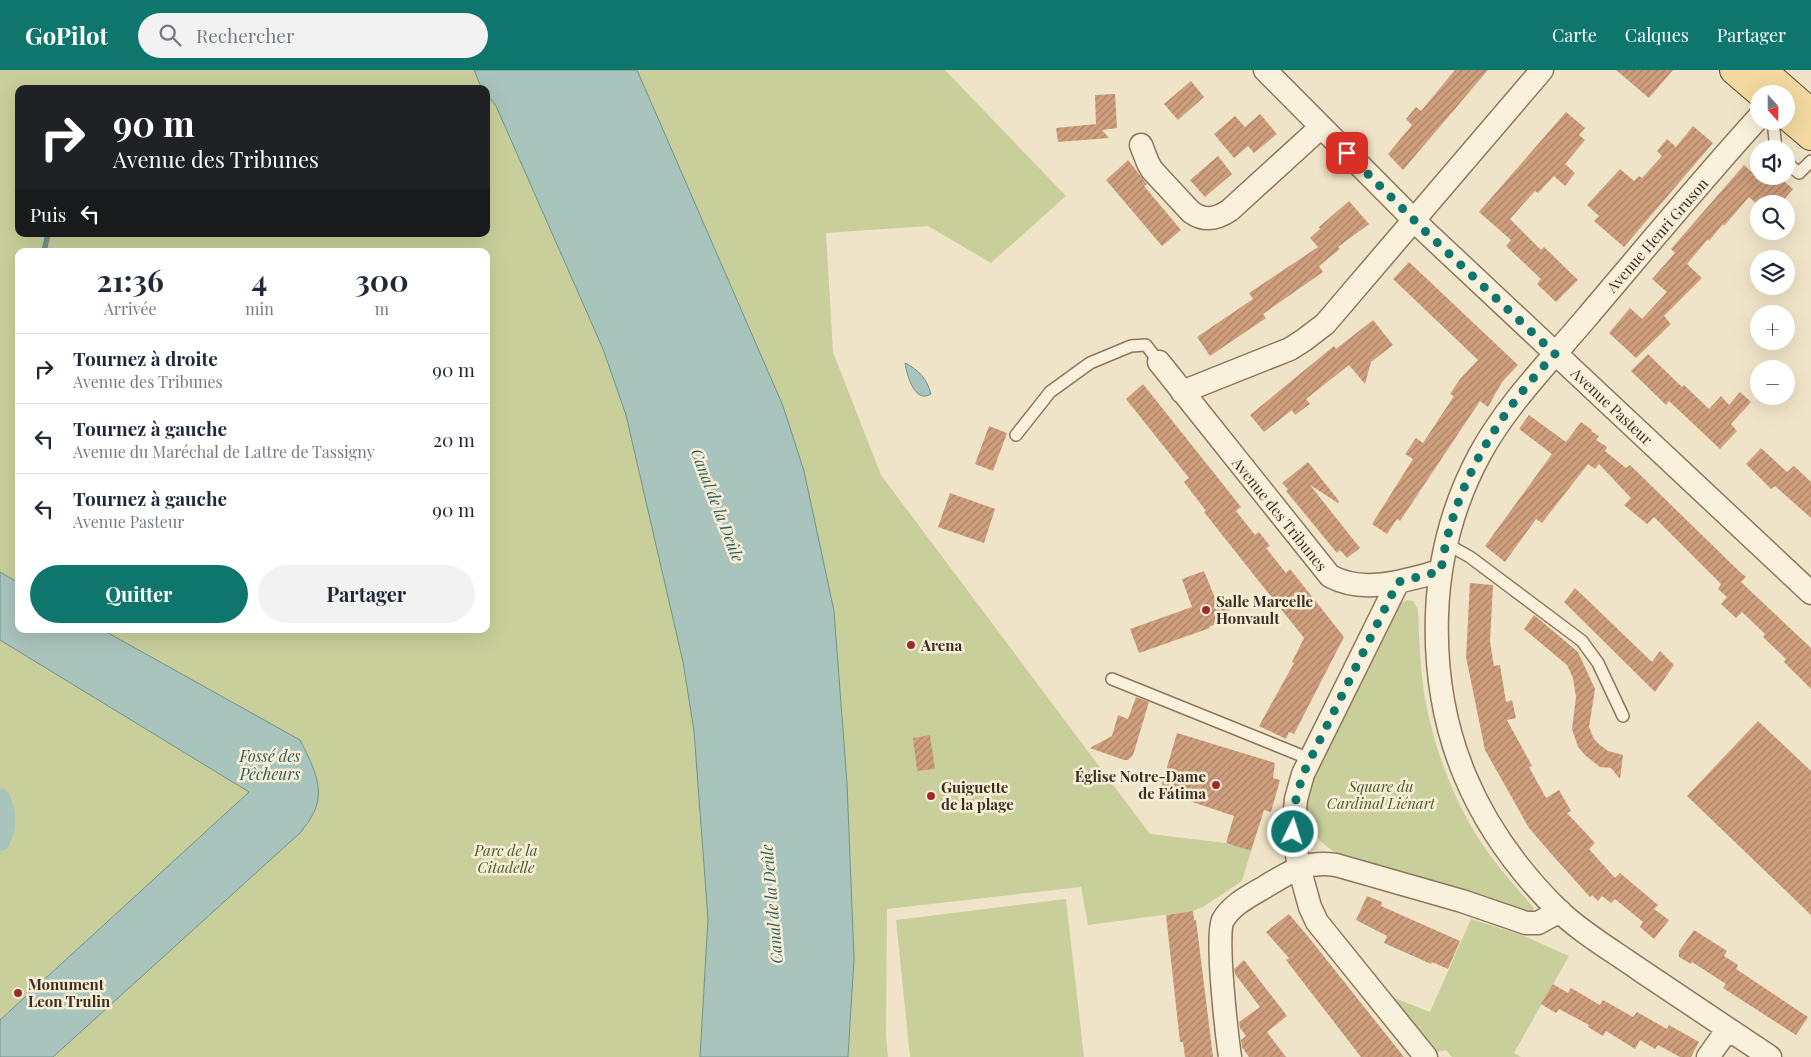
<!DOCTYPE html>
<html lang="fr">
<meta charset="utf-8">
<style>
body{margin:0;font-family:"Playfair Display",serif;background:#f2f2f3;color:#1f2937;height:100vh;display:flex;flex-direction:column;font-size:19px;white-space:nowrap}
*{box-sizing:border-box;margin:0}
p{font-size:16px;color:#747a83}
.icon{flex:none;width:28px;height:28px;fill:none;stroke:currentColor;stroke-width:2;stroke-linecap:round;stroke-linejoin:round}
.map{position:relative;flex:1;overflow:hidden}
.details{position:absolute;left:15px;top:178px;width:475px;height:385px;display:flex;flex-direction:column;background:#fff;border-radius:10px;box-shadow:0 5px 20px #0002}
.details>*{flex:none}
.top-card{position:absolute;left:15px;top:15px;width:475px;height:152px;border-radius:10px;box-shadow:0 5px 20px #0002;background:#202124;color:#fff;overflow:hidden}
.needle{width:32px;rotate:159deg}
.tools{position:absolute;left:1750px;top:15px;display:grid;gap:10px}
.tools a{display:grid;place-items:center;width:45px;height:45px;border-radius:50%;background:#fff;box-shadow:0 5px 20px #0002;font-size:25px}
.pin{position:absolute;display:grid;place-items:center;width:42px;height:42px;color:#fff;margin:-21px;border-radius:10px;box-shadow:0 2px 8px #0006}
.me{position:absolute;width:55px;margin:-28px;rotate:4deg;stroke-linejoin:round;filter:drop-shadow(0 0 4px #0008)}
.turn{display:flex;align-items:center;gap:18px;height:105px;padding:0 15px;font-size:22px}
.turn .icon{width:65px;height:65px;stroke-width:2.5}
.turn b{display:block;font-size:35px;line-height:42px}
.then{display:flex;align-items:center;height:48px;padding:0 15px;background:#0003;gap:10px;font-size:19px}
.eta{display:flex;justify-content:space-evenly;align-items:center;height:85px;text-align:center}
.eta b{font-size:30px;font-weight:700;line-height:35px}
.cta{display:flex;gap:10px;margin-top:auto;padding:10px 15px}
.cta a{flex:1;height:58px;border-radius:30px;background:#0f766e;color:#fff;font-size:20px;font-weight:700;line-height:58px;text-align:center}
.cta a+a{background:#f2f2f3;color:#1f2937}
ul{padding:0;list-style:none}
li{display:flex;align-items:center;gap:15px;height:70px;padding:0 15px;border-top:1px solid #e0e1e3}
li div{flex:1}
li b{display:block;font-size:19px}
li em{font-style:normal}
header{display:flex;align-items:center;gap:30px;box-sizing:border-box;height:70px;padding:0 25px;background:#0f766e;color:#fff}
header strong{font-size:24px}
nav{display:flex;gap:28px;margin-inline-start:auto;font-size:18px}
.search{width:350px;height:45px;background:#f2f2f3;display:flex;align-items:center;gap:12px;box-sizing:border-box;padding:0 18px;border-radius:28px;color:#747a83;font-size:19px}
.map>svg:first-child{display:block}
.park{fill:#c9cf9b}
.water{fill:#a9c4bc;stroke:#6f938a}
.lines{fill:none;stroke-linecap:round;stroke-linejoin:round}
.stream{stroke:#6f938a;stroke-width:5.5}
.canal{stroke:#a9c4bc;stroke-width:20}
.building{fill:url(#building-hatch)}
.service-casing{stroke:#8d765c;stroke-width:14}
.minor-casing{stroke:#8d765c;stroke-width:25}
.primary-casing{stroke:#5b4430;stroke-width:30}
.service{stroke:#faf1dc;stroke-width:11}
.minor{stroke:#faf1dc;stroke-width:22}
.primary{stroke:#f3d9a0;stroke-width:28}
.route{stroke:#0f766e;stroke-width:9;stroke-dasharray:0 16.2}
.poi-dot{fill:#9e2a2b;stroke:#f7eed8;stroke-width:2}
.labels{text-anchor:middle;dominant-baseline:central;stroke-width:5;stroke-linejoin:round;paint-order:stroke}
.street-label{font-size:15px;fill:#3d2e20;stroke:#f7eed8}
.poi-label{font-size:15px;font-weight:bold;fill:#3d2e20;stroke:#f7eed8;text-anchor:start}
.park-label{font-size:15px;font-style:italic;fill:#4d5a26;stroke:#f7eed8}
.water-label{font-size:16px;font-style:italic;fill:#2f5d5a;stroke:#f7eed8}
</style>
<header>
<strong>GoPilot</strong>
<div class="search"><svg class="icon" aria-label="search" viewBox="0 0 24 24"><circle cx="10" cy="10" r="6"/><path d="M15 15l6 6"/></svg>Rechercher</div>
<nav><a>Carte</a><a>Calques</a><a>Partager</a></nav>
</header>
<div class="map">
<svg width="1811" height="987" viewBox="0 0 1811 987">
<defs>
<pattern id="building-hatch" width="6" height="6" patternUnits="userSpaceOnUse" patternTransform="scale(1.25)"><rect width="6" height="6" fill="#cf9f7d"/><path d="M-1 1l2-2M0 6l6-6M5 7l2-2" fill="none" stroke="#a98266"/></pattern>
</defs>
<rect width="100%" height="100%" fill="#f0e4c8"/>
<path class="park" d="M 0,0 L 474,0 L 482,19 L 19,19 L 19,164 L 486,164 L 486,24 L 496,35 L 603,279 L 626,345 L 683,592 L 694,661 L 708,849 L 700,987 L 53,987 L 301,762 L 300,670 L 101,559 L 486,559 L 486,181 L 19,181 L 19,513 L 0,502 Z
M 637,0 L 945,0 L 1066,126 L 991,193 L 928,156 L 826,163 L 833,282 L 881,405 L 1150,764 L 1226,773 L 1251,781 L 1242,811 L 1203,837 L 1193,841 L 1088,855 L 1081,817 L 887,839 L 886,966 L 888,987 L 848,987 L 854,888 L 847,713 L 834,541 L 783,336 Z
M 1407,530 L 1413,531 L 1418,539 C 1419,567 1420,595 1424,623 C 1432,671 1451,724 1477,766 C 1493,792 1514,815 1534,838 L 1532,842 L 1336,783 C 1319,772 1304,756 1305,735 C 1305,727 1308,719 1310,712 L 1400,534 Z
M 0,570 L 249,722 L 0,950 Z
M 1066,829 L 1084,987 L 910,987 L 896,850 Z
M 1471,849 L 1522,865 L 1569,886 L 1514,983 L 1521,987 L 1452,987 L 1446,980 L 1430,984 L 1377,921 L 1430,942 Z"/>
<path class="water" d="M 474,0 L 637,0 L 783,336 L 804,401 L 834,541 L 847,713 L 854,888 L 848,987 L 700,987 L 708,849 L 694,661 L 683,592 L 626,345 L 603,279 L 496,36 L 486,24 L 486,19 L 482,19 Z
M 905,293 C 919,300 927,309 931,324 C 915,334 907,306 905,293 Z
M 0,502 L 19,513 L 19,559 L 101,559 L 300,670 C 311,692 326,718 314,742 C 311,749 305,756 301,762 L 53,987 L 0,987 L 0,950 L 249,722 L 0,570 Z"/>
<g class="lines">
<path class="stream" d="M 44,181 L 48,164"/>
<path class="canal" d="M 0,728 C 7,742 7,758 0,771"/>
</g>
<path class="building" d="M 1455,0 L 1488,0 L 1403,100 L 1388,84 L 1412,55 L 1406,49 L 1416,37 L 1421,41 Z
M 1616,0 L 1673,0 L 1649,28 Z
M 1191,11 L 1204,27 L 1178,50 L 1164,34 Z
M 1115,24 L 1117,58 L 1102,60 L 1109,68 L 1058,72 L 1056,58 L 1096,54 L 1095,25 Z
M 1566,42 L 1585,58 L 1579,65 L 1585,70 L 1565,94 L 1575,103 L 1565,116 L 1554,106 L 1538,123 L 1535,121 L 1510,149 L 1541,180 L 1544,177 L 1578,210 L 1556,232 L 1537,214 L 1541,209 L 1506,176 L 1511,170 L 1479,142 Z
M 1260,44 L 1277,64 L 1254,83 L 1248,76 L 1234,88 L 1214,64 L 1235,46 L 1245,57 Z
M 1693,56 L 1713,73 L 1624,177 L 1594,151 L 1599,146 L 1587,135 L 1620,99 L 1634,111 L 1639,106 L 1642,108 L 1662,86 L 1657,81 L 1667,69 L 1676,77 Z
M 1218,86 L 1232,104 L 1205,127 L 1190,110 Z
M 1128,90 L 1147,114 L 1144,116 L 1181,160 L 1162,176 L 1106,110 Z
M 1744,95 L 1756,106 L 1778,106 L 1793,119 L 1780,134 L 1759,134 L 1759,136 L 1749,127 L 1724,156 L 1723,154 L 1709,171 L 1708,169 L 1687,194 L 1702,208 L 1664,246 L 1671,254 L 1636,288 L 1609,263 L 1630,238 L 1642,249 L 1667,222 L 1652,209 L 1675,183 L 1671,179 Z
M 1349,131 L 1369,154 L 1338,177 L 1340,179 L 1319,196 L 1323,202 L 1263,244 L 1266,248 L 1210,286 L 1197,267 L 1253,229 L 1249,223 L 1318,177 L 1310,168 L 1320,159 L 1319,157 Z
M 1409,192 L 1518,295 L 1502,312 L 1488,337 L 1480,331 L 1400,451 L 1397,449 L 1387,464 L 1372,454 L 1413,389 L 1405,384 L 1416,368 L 1423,373 L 1454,326 L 1450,324 L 1460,309 L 1478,290 L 1393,209 Z
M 1373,250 L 1393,275 L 1371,292 L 1365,314 L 1349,295 L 1306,329 L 1310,334 L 1295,345 L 1292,340 L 1264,362 L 1250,345 L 1334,276 L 1336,279 Z
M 1648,284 L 1682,317 L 1684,315 L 1709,339 L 1721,326 L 1729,335 L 1740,322 L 1751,332 L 1731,354 L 1737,361 L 1720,379 L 1669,331 L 1666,335 L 1631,301 Z
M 1143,314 L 1241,437 L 1236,441 L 1255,465 L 1259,462 L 1270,476 L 1266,478 L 1286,503 L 1290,499 L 1344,567 L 1294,664 L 1289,662 L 1286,669 L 1259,656 L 1294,593 L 1292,592 L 1304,568 L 1204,442 L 1206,441 L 1184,412 L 1189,408 L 1126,329 Z
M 1529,345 L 1566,372 L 1581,352 L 1592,360 L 1591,361 L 1599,366 L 1596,370 L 1607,377 L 1605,381 L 1626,398 L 1630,395 L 1740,502 L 1746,507 L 1741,512 L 1811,578 L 1811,619 L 1784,592 L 1786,589 L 1763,567 L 1765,564 L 1742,542 L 1736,548 L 1721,534 L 1727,527 L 1718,519 L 1721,514 L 1654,447 L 1647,454 L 1624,435 L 1631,428 L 1599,394 L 1595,399 L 1588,394 L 1542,453 L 1536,449 L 1505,492 L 1485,476 L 1552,384 L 1519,359 Z
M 989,356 L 1007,363 L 993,401 L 975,394 Z
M 1761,378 L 1787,402 L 1794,396 L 1811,412 L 1811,448 L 1775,416 L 1771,419 L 1746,394 Z
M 1308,392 L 1339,431 L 1338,433 L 1310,415 L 1360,478 L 1347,488 L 1340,480 L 1337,483 L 1286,421 L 1288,419 L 1282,413 Z
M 950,423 L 995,439 L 984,473 L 938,457 Z
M 1204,501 L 1215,528 L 1223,525 L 1230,543 L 1222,546 L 1223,548 L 1215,551 L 1216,554 L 1209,557 L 1210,558 L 1139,583 L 1130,559 L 1192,537 L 1182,509 Z
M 1470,513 L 1493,515 L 1490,571 L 1494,596 L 1500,595 L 1506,632 L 1512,630 L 1516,648 L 1507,650 L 1532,696 L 1529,697 L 1546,728 L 1559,720 L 1571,741 L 1567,743 L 1595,773 L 1589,779 L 1615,808 L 1620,803 L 1658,835 L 1654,839 L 1669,850 L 1654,869 L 1640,857 L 1643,852 L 1615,829 L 1611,833 L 1602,826 L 1598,831 L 1592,825 L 1590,827 L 1554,787 L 1529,758 L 1485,680 L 1466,587 Z
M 1575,518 L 1652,592 L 1660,581 L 1674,595 L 1655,622 L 1564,532 Z
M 1534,545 L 1578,582 L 1595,619 L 1589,657 L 1594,669 L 1600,675 L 1608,681 L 1623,685 L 1620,709 L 1611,698 L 1600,697 L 1586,686 L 1578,677 L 1572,659 L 1576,627 L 1573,608 L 1567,595 L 1524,559 Z
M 1136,627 L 1149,632 L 1133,685 L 1128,690 L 1124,690 L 1090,678 L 1112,666 L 1118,645 L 1128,649 Z
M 1758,651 L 1811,701 L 1811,845 L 1687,726 Z
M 1177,663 L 1275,693 L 1273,708 L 1280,710 L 1271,742 L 1264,740 L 1251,781 L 1226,773 L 1234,746 L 1160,721 Z
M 930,665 L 935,699 L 917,701 L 913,668 Z
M 1367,826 L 1382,832 L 1381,836 L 1460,871 L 1448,899 L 1432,892 L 1431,894 L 1384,873 L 1387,866 L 1356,850 Z
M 1193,841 L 1194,850 L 1196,850 L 1213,987 L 1185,987 L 1183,972 L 1180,972 L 1166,845 Z
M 1289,844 L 1310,869 L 1404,987 L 1361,987 L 1286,890 L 1289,888 L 1266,862 Z
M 1694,860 L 1727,881 L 1724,886 L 1738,895 L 1736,899 L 1808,947 L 1796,965 L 1723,918 L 1726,914 L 1692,892 L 1691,894 L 1679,887 L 1679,881 Z
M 1244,890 L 1287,946 L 1267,962 L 1286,987 L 1249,987 L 1242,977 L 1241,970 L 1246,966 L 1240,958 L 1239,952 L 1260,937 L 1235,904 L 1234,899 Z
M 1553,914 L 1568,923 L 1571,918 L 1600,935 L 1603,930 L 1633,947 L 1637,942 L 1667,959 L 1669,955 L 1699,972 L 1691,987 L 1680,987 L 1658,975 L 1655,979 L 1640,970 L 1635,979 L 1606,961 L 1603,966 L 1588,957 L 1589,955 L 1559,939 L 1556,943 L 1541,934 Z"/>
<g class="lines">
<g class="service-casing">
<path id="service" d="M 1773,51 L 1776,79
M 1786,92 L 1799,103 L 1811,91
M 1016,365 L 1050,322 L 1090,293 L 1131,276 L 1146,275 L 1159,292
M 1445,473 L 1470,487 L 1582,571 L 1598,593 L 1623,646
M 1112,609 L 1310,689"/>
</g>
<g class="minor-casing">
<path id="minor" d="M 1265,0 L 1426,162 L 1811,523
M 1759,47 C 1700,112 1644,180 1587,247 C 1550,291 1508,333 1480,384 C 1453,434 1439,488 1437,544 C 1433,662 1475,758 1558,840 C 1582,863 1613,881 1640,900 C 1684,929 1727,958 1770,987
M 1141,75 L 1148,93 L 1152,100 L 1191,142 C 1205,152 1217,149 1230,140 L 1321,57
M 1159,292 L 1330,506 C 1365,525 1405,510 1441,501
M 1182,322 L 1290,279 L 1304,270 L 1325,254 L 1542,0
M 1398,512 L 1303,704 L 1296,729 L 1293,762 L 1299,797 L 1310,837 L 1317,852 L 1426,987
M 1230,987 C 1227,966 1215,863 1223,850 C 1233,833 1252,825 1268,815 C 1293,800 1306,791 1336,795 L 1462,831 L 1526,853 L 1538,853 L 1560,841
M 1708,987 L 1728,959"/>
</g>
<g class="primary-casing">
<path id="primary" d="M 1734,0 L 1762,24
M 1762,0 L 1811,43
M 1786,45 L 1811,66"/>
</g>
<use href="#service" class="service"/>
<use href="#minor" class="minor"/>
<use href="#primary" class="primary"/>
</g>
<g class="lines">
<path class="route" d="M 1293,762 L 1296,729 L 1303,704 L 1398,512 L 1441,501 C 1452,417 1498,344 1555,284 L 1426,162 L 1347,83"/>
</g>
<g class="poi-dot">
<circle cx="1206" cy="540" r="5"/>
<circle cx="911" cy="575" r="5"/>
<circle cx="1216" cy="715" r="5"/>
<circle cx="931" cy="726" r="5"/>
<circle cx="18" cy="923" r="5"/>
</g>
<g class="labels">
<g class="street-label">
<text transform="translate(1657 165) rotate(-49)">Avenue Henri Gruson</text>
<text transform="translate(1612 336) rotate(43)">Avenue Pasteur</text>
<text transform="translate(1280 444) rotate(51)">Avenue des Tribunes</text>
</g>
<g class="poi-label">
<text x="1216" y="531">Salle Marcelle<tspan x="1216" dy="17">Honvault</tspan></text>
<text x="921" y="575">Arena</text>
<text x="1206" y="706" text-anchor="end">Église Notre-Dame<tspan x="1206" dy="17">de Fátima</tspan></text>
<text x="941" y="717">Guiguette<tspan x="941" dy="17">de la plage</tspan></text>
<text x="28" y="914">Monument<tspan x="28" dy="17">Leon Trulin</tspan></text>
</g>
<g class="park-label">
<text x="1381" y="716">Square du<tspan x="1381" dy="17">Cardinal Liénart</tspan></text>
<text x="506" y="780">Parc de la<tspan x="506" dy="17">Citadelle</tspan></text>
</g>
<g class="water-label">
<text transform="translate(718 435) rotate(69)">Canal de la Deûle</text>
<text x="270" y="685">Fossé des<tspan x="270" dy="18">Pêcheurs</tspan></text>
<text transform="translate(771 834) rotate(-95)">Canal de la Deûle</text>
</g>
</g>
</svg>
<div class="tools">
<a><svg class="needle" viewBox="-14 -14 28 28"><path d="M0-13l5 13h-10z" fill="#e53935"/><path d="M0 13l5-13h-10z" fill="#747a83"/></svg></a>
<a><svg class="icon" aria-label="sound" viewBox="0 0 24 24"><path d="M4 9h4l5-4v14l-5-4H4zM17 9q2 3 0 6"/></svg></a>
<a><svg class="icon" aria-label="search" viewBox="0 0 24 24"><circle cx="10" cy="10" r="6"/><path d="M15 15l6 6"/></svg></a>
<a><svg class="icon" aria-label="layers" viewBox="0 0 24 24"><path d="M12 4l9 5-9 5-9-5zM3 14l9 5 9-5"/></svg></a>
<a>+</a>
<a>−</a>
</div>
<div class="pin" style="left:1347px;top:83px;background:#d93025"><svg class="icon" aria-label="arrive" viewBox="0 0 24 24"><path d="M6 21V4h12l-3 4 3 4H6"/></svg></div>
<svg class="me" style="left:1293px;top:762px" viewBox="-20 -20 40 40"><circle r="17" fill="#0f766e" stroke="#fff" stroke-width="3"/><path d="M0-11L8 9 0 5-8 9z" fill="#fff"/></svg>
<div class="top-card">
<div class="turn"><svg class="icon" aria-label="right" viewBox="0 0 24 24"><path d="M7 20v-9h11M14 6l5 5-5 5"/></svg><div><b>90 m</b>Avenue des Tribunes</div></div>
<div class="then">Puis<svg class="icon" aria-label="left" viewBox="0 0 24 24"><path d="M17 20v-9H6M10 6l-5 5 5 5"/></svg></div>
</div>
<section class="details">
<div class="eta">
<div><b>21:36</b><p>Arrivée</p></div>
<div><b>4</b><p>min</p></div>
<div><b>300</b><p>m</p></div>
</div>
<ul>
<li><svg class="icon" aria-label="right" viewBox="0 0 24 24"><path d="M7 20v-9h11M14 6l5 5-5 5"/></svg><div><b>Tournez à droite</b><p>Avenue des Tribunes</p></div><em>90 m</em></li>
<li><svg class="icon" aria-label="left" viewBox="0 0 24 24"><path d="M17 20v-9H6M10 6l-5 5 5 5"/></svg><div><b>Tournez à gauche</b><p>Avenue du Maréchal de Lattre de Tassigny</p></div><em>20 m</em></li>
<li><svg class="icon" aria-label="left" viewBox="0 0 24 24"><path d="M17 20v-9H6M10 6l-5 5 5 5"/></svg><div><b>Tournez à gauche</b><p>Avenue Pasteur</p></div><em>90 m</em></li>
</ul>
<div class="cta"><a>Quitter</a><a>Partager</a></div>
</section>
</div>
